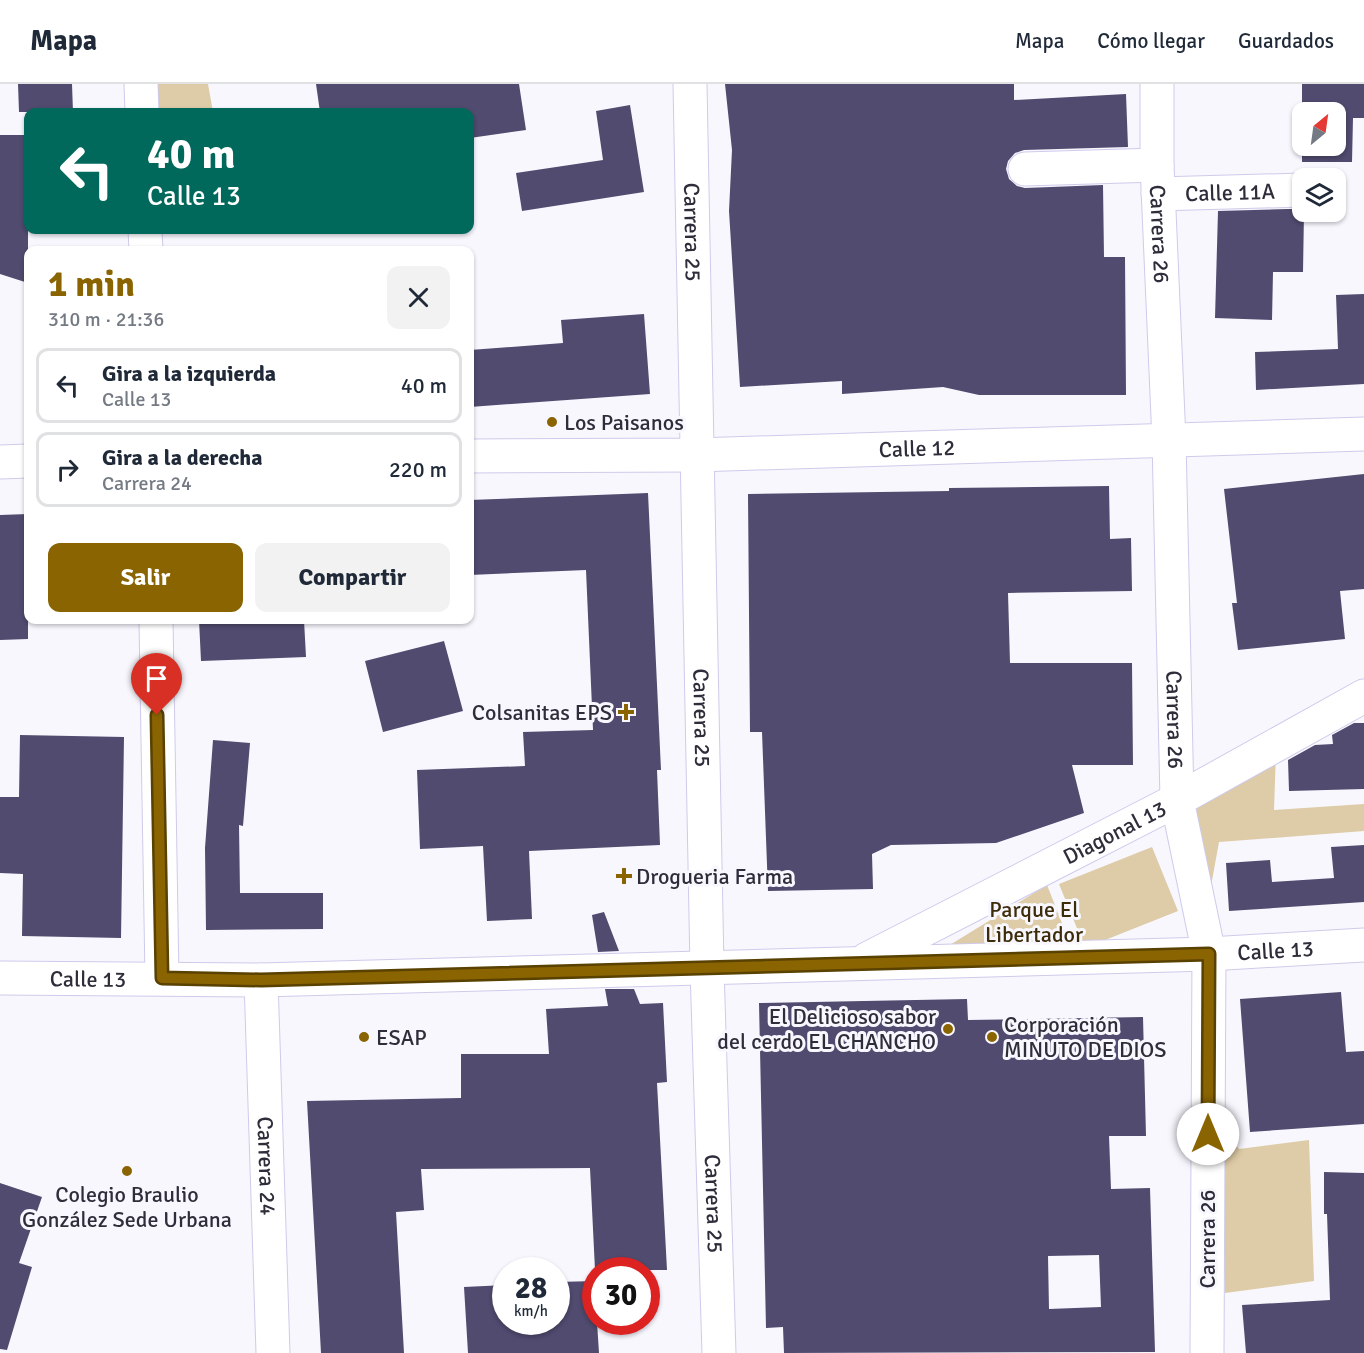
<!DOCTYPE html>
<html lang="es">
<meta charset="utf-8">
<style>
body{margin:0;font-family:Signika,sans-serif;background:#f2f2f3;color:#1f2937;height:100vh;display:flex;flex-direction:column;font-size:22px;white-space:nowrap}
*{box-sizing:border-box;margin:0}
p{font-size:20px;color:#747a83}
.icon{flex:none;width:33px;height:33px;fill:none;stroke:currentColor;stroke-width:2;stroke-linecap:round;stroke-linejoin:round}
.map{position:relative;flex:1;overflow:hidden}
.drawer{position:absolute;left:24px;top:162px;width:450px;height:378px;display:flex;flex-direction:column;background:#fff;border-radius:12px;box-shadow:0 2px 4px #0004}
.drawer>*{flex:none}
.hud{position:absolute;left:24px;top:24px;width:450px;height:126px;border-radius:12px;box-shadow:0 2px 4px #0004;background:#00695c;color:#fff;overflow:hidden}
.needle{width:39px;rotate:29deg}
.tools{position:absolute;left:1292px;top:18px;display:grid;gap:12px}
.tools a{display:grid;place-items:center;width:54px;height:54px;border-radius:12px;background:#fff;box-shadow:0 2px 4px #0004;font-size:30px}
.speed{position:absolute;left:492px;top:1173px;display:flex;gap:12px;font-size:30px;font-weight:700;text-align:center}
.speed>*{display:grid;place-content:center;width:78px;height:78px;border-radius:50%;background:#fff;box-shadow:0 2px 4px #0004;line-height:1}
.speed small{font-size:15px;font-weight:400}
.speed .limit{border:9px solid #d22;background:#fff;color:#111}
.pin{position:absolute;display:grid;place-items:center;width:51px;height:51px;color:#fff;margin:-62px -26px;border-radius:50% 50% 50% 0;rotate:-45deg;box-shadow:0 0 6px #0007}
.pin .icon{rotate:45deg}
.me{position:absolute;width:66px;margin:-33px;rotate:0deg;stroke-linejoin:round;filter:drop-shadow(0 0 4px #0008)}
.turn{display:flex;align-items:center;gap:21px;height:126px;padding:0 24px;font-size:27px}
.turn .icon{width:78px;height:78px;stroke-width:2.5}
.turn b{display:block;font-size:42px;line-height:51px}
.round{display:grid;place-items:center;flex:none;width:63px;height:63px;border-radius:12px;background:#f2f2f3}
.summary{display:flex;align-items:center;justify-content:space-between;height:102px;padding:0 24px}
h1{font-size:36px;font-weight:800;line-height:45px;color:#896401}
.cta{display:flex;gap:12px;margin-top:auto;padding:12px 24px}
.cta a{flex:1;height:69px;border-radius:12px;background:#896401;color:#fff;font-size:24px;font-weight:800;line-height:69px;text-align:center}
.cta a+a{background:#f2f2f3;color:#1f2937}
ul{padding:0;list-style:none}
li{display:flex;align-items:center;gap:18px;height:75px;margin:0 12px 9px;padding:0 12px;border:3px solid #e0e1e3;border-radius:12px}
li div{flex:1}
li b{display:block;font-size:22px}
li em{font-style:normal}
header{display:flex;align-items:center;gap:36px;box-sizing:border-box;height:84px;padding:0 30px;background:#fff;border-bottom:2px solid #e0e1e3}
header strong{font-size:28px}
nav{display:flex;gap:33px;margin-inline-start:auto;font-size:21px}
.map>svg:first-child{display:block}
.green{fill:#decba7}
.building{fill:#504b6f;fill-rule:evenodd}
.lines{fill:none;stroke-linecap:round;stroke-linejoin:round}
.minor-casing{stroke:#cecbeb;stroke-width:35}
.minor{stroke:#fff;stroke-width:33}
.route-casing{stroke:#594101;stroke-width:15}
.route{stroke:#896401;stroke-width:10}
.poi-dot{fill:#896401;stroke:#f8f7fe;stroke-width:2}
.labels{text-anchor:middle;dominant-baseline:central;stroke-width:6;stroke-linejoin:round;paint-order:stroke}
.street-label{font-size:22px;fill:#2f2d3a;stroke:#f8f7fe}
.poi-label{font-size:22px;fill:#2f2d3a;stroke:#f8f7fe;text-anchor:start}
.park-label{font-size:22px;fill:#3c2c09;stroke:#f8f7fe}
</style>
<header>
<strong>Mapa</strong>
<nav><a>Mapa</a><a>Cómo llegar</a><a>Guardados</a></nav>
</header>
<div class="map">
<svg width="1364" height="1269" viewBox="0 0 1364 1269">
<rect width="100%" height="100%" fill="#f8f7fe"/>
<path class="green" d="M 157,0 L 208,0 L 213,28 L 156,28 Z
M 1276,668 L 1274,726 L 1364,720 L 1364,747 L 1219,758 L 1207,824 L 1188,715 Z
M 1152,763 L 1178,827 L 1085,864 L 1059,800 Z
M 1047,801 L 1071,862 L 940,867 Z
M 1224,1045 L 1239,1065 L 1309,1056 L 1314,1197 L 1225,1209 Z"/>
<path class="building" d="M 18,0 L 72,0 L 73,28 L 19,28 Z
M 316,0 L 519,0 L 526,46 L 470,54 L 470,28 L 320,28 Z
M 725,0 L 1014,0 L 1014,16 L 1126,10 L 1128,63 L 1024,66 L 1015,69 L 1008,77 L 1006,85 L 1009,95 L 1017,102 L 1025,104 L 1103,101 L 1104,173 L 1125,173 L 1126,311 L 979,311 L 943,303 L 842,310 L 842,297 L 740,303 L 729,127 L 732,66 Z
M 1302,0 L 1364,0 L 1364,34 L 1353,34 L 1352,78 L 1302,78 L 1302,62 L 1335,62 L 1335,28 L 1302,28 L 1302,47 Z
M 630,21 L 644,108 L 522,127 L 516,89 L 603,76 L 596,27 Z
M 0,51 L 25,51 L 28,140 L 28,199 L 0,190 Z
M 1287,125 L 1302,125 L 1304,128 L 1303,188 L 1273,188 L 1272,236 L 1215,234 L 1218,127 Z
M 1364,210 L 1364,300 L 1256,306 L 1255,268 L 1338,265 L 1336,211 Z
M 644,230 L 650,310 L 470,323 L 470,266 L 563,259 L 561,236 Z
M 1364,390 L 1364,505 L 1340,507 L 1345,555 L 1238,566 L 1232,519 L 1237,519 L 1224,405 Z
M 1109,402 L 1110,455 L 1131,454 L 1132,507 L 1008,509 L 1010,579 L 1132,579 L 1133,681 L 1072,681 L 1084,729 L 996,759 L 891,761 L 872,770 L 873,805 L 768,807 L 762,648 L 750,648 L 748,410 L 949,407 L 949,404 Z
M 648,409 L 661,686 L 657,686 L 660,761 L 529,767 L 532,835 L 487,837 L 483,762 L 420,765 L 417,686 L 525,682 L 523,648 L 593,646 L 586,486 L 470,491 L 470,416 Z
M 28,430 L 28,555 L 0,556 L 0,431 Z
M 199,536 L 304,536 L 306,573 L 201,577 Z
M 444,557 L 463,627 L 383,648 L 365,577 Z
M 1354,639 L 1364,639 L 1364,705 L 1289,707 L 1288,676 L 1315,661 L 1333,660 L 1332,651 Z
M 20,651 L 124,653 L 121,854 L 22,852 L 23,790 L 0,789 L 0,713 L 19,713 Z
M 213,656 L 250,659 L 243,742 L 239,741 L 240,809 L 323,809 L 323,845 L 206,846 L 205,764 Z
M 1364,761 L 1364,818 L 1229,827 L 1226,779 L 1270,776 L 1272,798 L 1334,794 L 1331,763 Z
M 604,828 L 619,867 L 598,868 L 592,831 Z
M 605,905 L 634,905 L 640,920 L 663,919 L 667,998 L 657,999 L 667,1186 L 595,1186 L 590,1084 L 421,1085 L 424,1126 L 396,1128 L 404,1269 L 321,1269 L 307,1017 L 461,1014 L 461,970 L 549,970 L 546,925 L 608,922 Z
M 1341,908 L 1346,968 L 1364,967 L 1364,1040 L 1250,1048 L 1240,915 Z
M 967,915 L 968,936 L 1143,933 L 1146,1052 L 1109,1052 L 1111,1105 L 1150,1104 L 1155,1268 L 784,1269 L 783,1243 L 766,1244 L 759,919 ZM 1099,1171 L 1101,1223 L 1049,1225 L 1048,1172 Z
M 1324,1088 L 1364,1089 L 1364,1269 L 1246,1269 L 1242,1221 L 1330,1216 L 1327,1130 L 1324,1130 Z
M 0,1099 L 42,1113 L 19,1179 L 32,1183 L 7,1266 L 0,1265 Z
M 596,1197 L 596,1238 L 597,1238 L 599,1269 L 468,1269 L 464,1203 L 506,1201 L 506,1238 L 556,1238 L 556,1198 Z"/>
<g class="lines">
<g class="minor-casing">
<g id="minor">
<path d="M 141,0 L 142,28"/>
<path id="s1" d="M 690,0 L 707,884 L 719,1269"/>
<path id="s2" d="M 1157,0 L 1157,81 L 1169,356 L 1177,716 L 1209,870 L 1207,1269"/>
<path d="M 1025,85 L 1157,81"/>
<path id="s3" d="M 1158,110 L 1302,106"/>
<path d="M 145,146 L 146,166"/>
<path id="s4" d="M 470,372 L 696,371 L 1364,350"/>
<path d="M 0,378 L 28,377"/>
<path d="M 156,536 L 162,894"/>
<path id="s5" d="M 867,875 L 1177,716 L 1364,612"/>
<path id="s6" d="M 0,894 L 261,896 L 1209,870 L 1364,861"/>
<path id="s7" d="M 261,896 L 273,1269"/>
</g>
</g>
<use href="#minor" class="minor"/>
</g>
<g class="lines">
<g class="route-casing">
<path id="route" d="M 157,631 L 162,894 L 261,896 L 1209,870 L 1208,1050"/>
</g>
<use href="#route" class="route"/>
</g>
<g class="poi-dot">
<circle cx="552" cy="338" r="6"/>
<path d="M623 619h6v6h6v6h-6v6h-6v-6h-6v-6h6z"/>
<path d="M621 783h6v6h6v6h-6v6h-6v-6h-6v-6h6z"/>
<circle cx="948" cy="945" r="6"/>
<circle cx="364" cy="953" r="6"/>
<circle cx="992" cy="953" r="6"/>
<circle cx="127" cy="1087" r="6"/>
</g>
<g class="labels">
<g class="street-label">
<text stroke="none"><textPath href="#s3" startOffset="72">Calle 11A</textPath></text>
<text stroke="none"><textPath href="#s1" startOffset="148">Carrera 25</textPath></text>
<text stroke="none"><textPath href="#s2" startOffset="150">Carrera 26</textPath></text>
<text stroke="none"><textPath href="#s4" startOffset="447">Calle 12</textPath></text>
<text stroke="none"><textPath href="#s1" startOffset="634">Carrera 25</textPath></text>
<text stroke="none"><textPath href="#s2" startOffset="636">Carrera 26</textPath></text>
<text stroke="none"><textPath href="#s5" startOffset="278">Diagonal 13</textPath></text>
<text stroke="none"><textPath href="#s6" startOffset="1276">Calle 13</textPath></text>
<text stroke="none"><textPath href="#s6" startOffset="88">Calle 13</textPath></text>
<text stroke="none"><textPath href="#s7" startOffset="186">Carrera 24</textPath></text>
<text stroke="none"><textPath href="#s1" startOffset="1120">Carrera 25</textPath></text>
<text transform="translate(1207 1155) rotate(-90)">Carrera 26</text>
</g>
<g class="poi-label">
<text x="564" y="338">Los Paisanos</text>
<text x="612" y="628" text-anchor="end">Colsanitas EPS</text>
<text x="636" y="792">Drogueria Farma</text>
<text x="936" y="932" text-anchor="end">El Delicioso sabor<tspan x="936" dy="25">del cerdo EL CHANCHO</tspan></text>
<text x="1004" y="940">Corporación<tspan x="1004" dy="25">MINUTO DE DIOS</tspan></text>
<text x="376" y="953">ESAP</text>
<text x="127" y="1110" text-anchor="middle">Colegio Braulio<tspan x="127" dy="25">González Sede Urbana</tspan></text>
</g>
<g class="park-label">
<text x="1034" y="825">Parque El<tspan x="1034" dy="25">Libertador</tspan></text>
</g>
</g>
</svg>
<div class="tools">
<a><svg class="needle" viewBox="-14 -14 28 28"><path d="M0-13l5 13h-10z" fill="#e53935"/><path d="M0 13l5-13h-10z" fill="#747a83"/></svg></a>
<a><svg class="icon" aria-label="layers" viewBox="0 0 24 24"><path d="M12 4l9 5-9 5-9-5zM3 14l9 5 9-5"/></svg></a>
</div>
<div class="speed"><div>28<small>km/h</small></div><div class="limit">30</div></div>
<div class="pin" style="left:157px;top:631px;background:#d93025"><svg class="icon" aria-label="arrive" viewBox="0 0 24 24"><path d="M6 21V4h12l-3 4 3 4H6"/></svg></div>
<svg class="me" style="left:1208px;top:1050px" viewBox="-20 -20 40 40"><circle r="19" fill="#fff"/><path d="M0-13L10 11 0 6-10 11z" fill="#896401"/></svg>
<div class="hud">
<div class="turn"><svg class="icon" aria-label="left" viewBox="0 0 24 24"><path d="M17 20v-9H6M10 6l-5 5 5 5"/></svg><div><b>40 m</b>Calle 13</div></div>
</div>
<section class="drawer">
<div class="summary"><div><h1>1 min</h1><p>310 m · 21:36</p></div><a class="round"><svg class="icon" aria-label="close" viewBox="0 0 24 24"><path d="M6 6l12 12M18 6L6 18"/></svg></a></div>
<ul>
<li><svg class="icon" aria-label="left" viewBox="0 0 24 24"><path d="M17 20v-9H6M10 6l-5 5 5 5"/></svg><div><b>Gira a la izquierda</b><p>Calle 13</p></div><em>40 m</em></li>
<li><svg class="icon" aria-label="right" viewBox="0 0 24 24"><path d="M7 20v-9h11M14 6l5 5-5 5"/></svg><div><b>Gira a la derecha</b><p>Carrera 24</p></div><em>220 m</em></li>
</ul>
<div class="cta"><a>Salir</a><a>Compartir</a></div>
</section>
</div>
